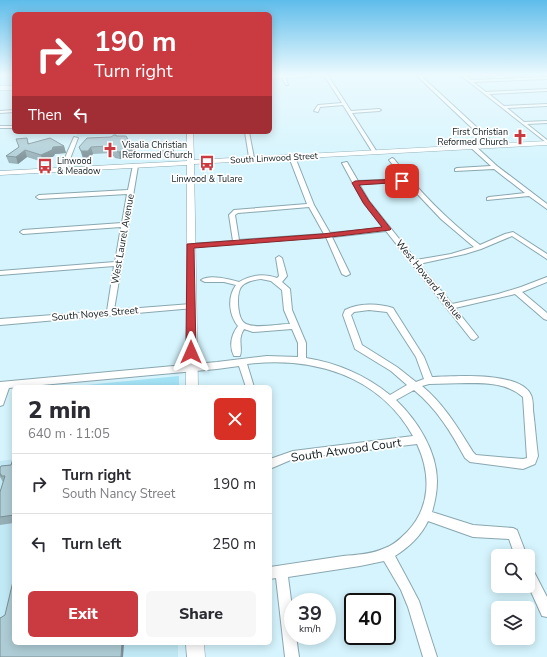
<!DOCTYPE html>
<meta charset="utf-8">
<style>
body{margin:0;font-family:"Nunito Sans",sans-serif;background:#f7f7f7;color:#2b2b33;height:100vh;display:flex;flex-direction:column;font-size:15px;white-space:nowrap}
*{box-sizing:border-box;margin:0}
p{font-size:13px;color:#7c7c81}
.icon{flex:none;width:22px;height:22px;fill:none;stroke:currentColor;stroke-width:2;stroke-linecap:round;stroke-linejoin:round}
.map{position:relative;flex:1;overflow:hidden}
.side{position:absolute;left:12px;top:385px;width:260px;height:260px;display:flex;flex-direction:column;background:#fff;border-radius:6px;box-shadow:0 2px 10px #0003}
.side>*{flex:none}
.guide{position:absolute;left:12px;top:12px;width:260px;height:122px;border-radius:6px;box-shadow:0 2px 10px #0003;background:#ca3a41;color:#fff;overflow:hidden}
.controls{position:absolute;left:491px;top:549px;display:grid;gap:8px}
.controls a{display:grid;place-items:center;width:44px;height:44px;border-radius:6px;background:#fff;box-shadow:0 2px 10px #0003;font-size:20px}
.speed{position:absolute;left:284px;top:593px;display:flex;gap:8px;font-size:20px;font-weight:700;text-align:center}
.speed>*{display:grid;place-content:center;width:52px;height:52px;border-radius:50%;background:#fff;box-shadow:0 2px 10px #0003;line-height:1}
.speed small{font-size:10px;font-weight:400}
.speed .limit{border:2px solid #111;border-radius:6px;background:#fff;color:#111}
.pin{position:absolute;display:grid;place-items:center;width:34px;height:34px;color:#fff;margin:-17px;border-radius:8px;box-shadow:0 2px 6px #0006}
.me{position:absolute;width:44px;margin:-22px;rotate:0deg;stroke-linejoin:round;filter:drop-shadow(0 0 3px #0008)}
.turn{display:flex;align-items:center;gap:14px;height:84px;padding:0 16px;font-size:18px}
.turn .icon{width:52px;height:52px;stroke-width:2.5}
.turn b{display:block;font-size:28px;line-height:34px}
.then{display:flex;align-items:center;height:38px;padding:0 16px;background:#0003;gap:8px;font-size:15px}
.round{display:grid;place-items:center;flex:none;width:42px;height:42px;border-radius:6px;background:#f7f7f7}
.overview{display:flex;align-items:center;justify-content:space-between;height:68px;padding:0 16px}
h1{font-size:24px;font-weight:800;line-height:30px}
.button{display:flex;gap:8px;margin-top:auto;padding:8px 16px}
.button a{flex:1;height:46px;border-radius:6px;background:#ca3a41;color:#fff;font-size:16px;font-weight:800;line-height:46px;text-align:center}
.button a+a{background:#f7f7f7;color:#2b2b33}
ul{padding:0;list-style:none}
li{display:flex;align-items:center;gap:12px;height:60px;padding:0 16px;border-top:1px solid #e1e1e2}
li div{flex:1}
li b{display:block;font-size:15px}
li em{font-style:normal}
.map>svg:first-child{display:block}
.built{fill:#c1e9f5}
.green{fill:#a5e4f7}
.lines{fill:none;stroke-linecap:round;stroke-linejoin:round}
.street-casing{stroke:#8aa7b0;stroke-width:2}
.secondary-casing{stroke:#8aa7b0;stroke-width:1}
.street{fill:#fff;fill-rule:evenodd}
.secondary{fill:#fff;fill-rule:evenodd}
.wall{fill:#96afb7}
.shaded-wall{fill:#7a8f95}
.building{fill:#aeccd5;stroke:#7a8f95}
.route{fill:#ca3a41;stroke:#83262a}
.labels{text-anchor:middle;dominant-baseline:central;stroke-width:3.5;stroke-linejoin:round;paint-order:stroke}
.far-poi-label{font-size:9px;fill:#141f23;stroke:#fff;text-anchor:start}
.far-street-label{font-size:9px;fill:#141f23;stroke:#fff}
.street-label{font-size:10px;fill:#141f23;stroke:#fff}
.near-street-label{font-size:12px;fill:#141f23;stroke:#fff}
</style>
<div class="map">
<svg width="547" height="657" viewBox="0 0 547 657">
<rect width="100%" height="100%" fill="#d5f4fd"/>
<path class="built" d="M 78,132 L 177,132 L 76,137 Z
M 14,459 L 14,643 L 178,643 L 178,657 L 0,657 L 0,461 Z"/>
<path class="green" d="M 179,376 L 179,387 L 65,387 Z"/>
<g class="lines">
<g class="street-casing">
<path id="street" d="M 280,74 L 284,74 L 288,85 L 286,85 Z
M 323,74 L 327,74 L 351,111 L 379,109 L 381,110 L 379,111 L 352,113 L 377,152 L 377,153 L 373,153 L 343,105 L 320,107 L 318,112 L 314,111 L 318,105 L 342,103 Z
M 415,74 L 419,74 L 496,145 L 496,147 L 492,147 Z
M 459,74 L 464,74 L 471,80 L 547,77 L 547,79 L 473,82 L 486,92 L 547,89 L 547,91 L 489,94 L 504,106 L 547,104 L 547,106 L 507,108 L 524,122 L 547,121 L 547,123 L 527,124 L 547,140 L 547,143 Z
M 14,110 L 14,112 L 0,113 L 0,111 Z
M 0,126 L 14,126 L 14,128 L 0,128 Z
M 245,132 L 249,132 L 254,158 L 249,157 Z
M 74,137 L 78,138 L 67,167 L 62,168 L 61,167 Z
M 469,144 L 473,144 L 497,166 L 547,204 L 547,209 L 529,196 L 487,200 L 487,198 L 489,197 L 525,193 L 494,169 L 455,171 L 455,169 L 457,168 L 491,166 L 469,146 Z
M 290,156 L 295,157 L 314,205 L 330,233 L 383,228 L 363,202 L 342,163 L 347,162 L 358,181 L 404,179 L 389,160 L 392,158 L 394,159 C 419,191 447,220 480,245 L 505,234 L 513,232 L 547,254 L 547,259 L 512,236 L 481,249 L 465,254 L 419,264 L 452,304 L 498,294 L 521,287 L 547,277 L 547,282 L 522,292 L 547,313 L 547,320 L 544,319 L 515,294 L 455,308 L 478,337 L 474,340 L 471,339 L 386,231 L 332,237 L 350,274 L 346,276 L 342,274 L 326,237 L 188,247 L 187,246 L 190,244 L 233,241 L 229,215 L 234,210 L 307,204 L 289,157 ZM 406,182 L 441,219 L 474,247 L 451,254 L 416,260 L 369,201 L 359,184 ZM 309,207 L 324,234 L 239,240 L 235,215 L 238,213 Z
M 133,165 L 138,166 L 114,310 L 191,304 L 195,306 L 194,308 L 0,325 L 0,319 L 107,311 L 114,266 L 0,275 L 0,271 L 115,262 L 121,227 L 23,234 L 20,232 L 23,230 L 122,223 L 127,194 L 39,199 L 36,197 L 39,195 L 128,190 Z
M 279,256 L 282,258 L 287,276 L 282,282 L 290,289 L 292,310 L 306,343 L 306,358 C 338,363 365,375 390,395 L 407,385 L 391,371 L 355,349 L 343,315 L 345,310 C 359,303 378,303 393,308 L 424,357 L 432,377 C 454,376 520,371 531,395 C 533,399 533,406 533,410 C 535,425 536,441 538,456 L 535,464 L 523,469 L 470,462 L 465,458 C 451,432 437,409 414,390 L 396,400 C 417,420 437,451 437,481 C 437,492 435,502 432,512 L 473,525 L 513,528 L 517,530 L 527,556 L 515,556 L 509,539 L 473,537 L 428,521 C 421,536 409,547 395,556 L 409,582 L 419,601 L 437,657 L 423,657 L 408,607 L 401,590 L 384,561 L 360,566 L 288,577 L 293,615 L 293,636 L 296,636 L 299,657 L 285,657 L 276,578 L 270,579 L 270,567 C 294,563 319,560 343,556 C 356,555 373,554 385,548 C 394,545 401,538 407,532 C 431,507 431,474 417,444 L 293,459 L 272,468 L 270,467 L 270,459 L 293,451 L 413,436 C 379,375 312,356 247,364 L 254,387 L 246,387 L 239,366 L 217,369 L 9,388 L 3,405 L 0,406 L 0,382 L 217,362 L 267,356 L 298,357 L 298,343 L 292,329 L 253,332 L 244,329 C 237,340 243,347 240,356 L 234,356 C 229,346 231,335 238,326 C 229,315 227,297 236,285 L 224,282 L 205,282 L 201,280 C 209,274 230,279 239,282 C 251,275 264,273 277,278 L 279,276 L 276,258 ZM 261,279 L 271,281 L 282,290 L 284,310 L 290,324 C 278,324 257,329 246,324 C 237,320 236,295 241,287 C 246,281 254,280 261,279 ZM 369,310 L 387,312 L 416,357 L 424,379 L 416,382 L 397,367 L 362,345 L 351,315 L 354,312 ZM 467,383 C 487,383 507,383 523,397 L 527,458 L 523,459 L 476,455 L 473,452 C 458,428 444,404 422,386 L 429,384 Z
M 528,566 L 532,568 L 547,597 L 547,617 L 542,616 L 528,585 Z"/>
</g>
<g class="secondary-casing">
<path id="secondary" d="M 301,74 L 348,74 L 270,79 L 270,75 Z
M 0,86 L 14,86 L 14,90 L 0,90 Z
M 187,132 L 193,132 L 194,160 L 547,141 L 547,145 L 194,164 L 198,387 L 186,387 L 187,165 L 0,175 L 0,171 L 187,161 Z
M 186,643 L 204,643 L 205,657 L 187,657 Z"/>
</g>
<use href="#street" class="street"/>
<use href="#secondary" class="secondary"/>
</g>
<path class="wall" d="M 116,135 L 117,136 L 130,147 L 137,154 L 120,159 L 115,158 L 111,153 L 93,154 L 90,157 L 83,158 L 79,147 Z
M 27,138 L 29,144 L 64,146 L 66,153 L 55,154 L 54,156 L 43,162 L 27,157 L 18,164 L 9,163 L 6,156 L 19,147 Z
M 173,142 L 174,147 L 173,156 L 163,157 L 162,152 L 159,153 L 158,148 Z
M 14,459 L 14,523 L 0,525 L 0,492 L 3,482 L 0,477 L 0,468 L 11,465 Z"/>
<path class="shaded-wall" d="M 173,142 L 174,147 L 173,156 Z
M 130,143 L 131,149 L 136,147 L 137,154 L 120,159 L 119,152 L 128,146 Z
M 64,146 L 66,153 L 55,154 L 54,156 L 43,162 L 41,155 L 53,147 Z
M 91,147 L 93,154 L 90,157 L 83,158 L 81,151 Z
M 25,150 L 27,157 L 18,164 L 16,157 Z
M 122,643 L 124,644 L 123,657 L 121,657 Z"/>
<path class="building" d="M 114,135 L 116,135 L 116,136 L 126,136 L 130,143 L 128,146 L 136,147 L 119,152 L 114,151 L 109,146 L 91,147 L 88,151 L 81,151 L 79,147 L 87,138 L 111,137 Z
M 27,138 L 28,144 L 50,138 L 64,146 L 53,147 L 52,150 L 41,155 L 25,150 L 16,157 L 6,156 L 19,147 L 16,139 Z
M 158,142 L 173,142 L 173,151 L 162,152 L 162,147 L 158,148 Z
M 13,459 L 14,459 L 14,515 L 0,517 L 0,492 L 5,476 L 1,476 L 1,474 L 0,474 L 0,468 L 1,466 L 11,465 Z
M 14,577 L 14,643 L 122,643 L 121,657 L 0,657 L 0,618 L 2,617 L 5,615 Z"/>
<linearGradient id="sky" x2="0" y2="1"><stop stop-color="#5ebcea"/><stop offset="0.45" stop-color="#ecfafe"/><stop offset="1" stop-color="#ecfafe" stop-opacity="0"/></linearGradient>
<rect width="547" height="166" fill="url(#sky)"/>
<path class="route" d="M 402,179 L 405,181 L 404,182 L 359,185 L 369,201 L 391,229 L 390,230 L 322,238 L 194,248 L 196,352 L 191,355 L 188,354 L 186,352 L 187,244 L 322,234 L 382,227 L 364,204 L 352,183 L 355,181 Z"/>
<defs>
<g id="church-bare" transform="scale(1.2)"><path d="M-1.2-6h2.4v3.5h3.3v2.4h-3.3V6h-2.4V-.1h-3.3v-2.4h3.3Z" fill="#ca3a41" stroke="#fff" stroke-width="2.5" paint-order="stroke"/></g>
<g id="bus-bare" transform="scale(1.2)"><path d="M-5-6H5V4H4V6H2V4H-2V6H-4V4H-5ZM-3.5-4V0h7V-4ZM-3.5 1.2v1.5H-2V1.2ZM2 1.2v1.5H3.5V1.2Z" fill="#ca3a41" stroke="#fff" stroke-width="2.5" paint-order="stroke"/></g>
</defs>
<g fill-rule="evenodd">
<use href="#church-bare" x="520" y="137"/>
<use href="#church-bare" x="110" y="150"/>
<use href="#bus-bare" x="207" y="163"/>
<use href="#bus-bare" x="45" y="166"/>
</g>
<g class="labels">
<g class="far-poi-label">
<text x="508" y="132" text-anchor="end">First Christian<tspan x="508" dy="10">Reformed Church</tspan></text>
<text x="122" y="145">Visalia Christian<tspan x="122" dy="10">Reformed Church</tspan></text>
<text x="57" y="161">Linwood<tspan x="57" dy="10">&amp; Meadow</tspan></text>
<text x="207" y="179" text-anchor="middle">Linwood &amp; Tulare</text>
</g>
<g class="far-street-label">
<text transform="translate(274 158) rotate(-3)">South Linwood Street</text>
</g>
<g class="street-label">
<text transform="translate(123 239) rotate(-80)">West Laurel Avenue</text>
<text transform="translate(429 280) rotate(51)">West Howard Avenue</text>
<text transform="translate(95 314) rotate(-5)">South Noyes Street</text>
</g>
<g class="near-street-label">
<text transform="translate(346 450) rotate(-8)">South Atwood Court</text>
</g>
</g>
</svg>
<div class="controls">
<a><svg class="icon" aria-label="search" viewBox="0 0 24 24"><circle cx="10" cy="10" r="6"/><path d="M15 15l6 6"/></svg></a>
<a><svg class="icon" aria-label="layers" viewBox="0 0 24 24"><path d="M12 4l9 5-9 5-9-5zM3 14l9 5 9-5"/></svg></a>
</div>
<div class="speed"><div>39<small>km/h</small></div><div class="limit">40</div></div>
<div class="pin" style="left:402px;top:181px;background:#d93025"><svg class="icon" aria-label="arrive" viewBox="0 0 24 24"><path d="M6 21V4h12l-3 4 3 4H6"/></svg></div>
<svg class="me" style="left:191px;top:352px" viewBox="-20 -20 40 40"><path d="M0-17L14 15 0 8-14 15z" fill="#ca3a41" stroke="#fff" stroke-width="4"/></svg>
<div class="guide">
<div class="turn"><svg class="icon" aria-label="right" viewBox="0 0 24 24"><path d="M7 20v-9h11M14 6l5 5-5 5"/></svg><div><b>190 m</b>Turn right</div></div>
<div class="then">Then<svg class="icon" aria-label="left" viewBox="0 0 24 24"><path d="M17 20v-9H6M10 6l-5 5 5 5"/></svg></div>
</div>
<section class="side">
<div class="overview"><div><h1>2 min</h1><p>640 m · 11:05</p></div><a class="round" style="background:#d93025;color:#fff"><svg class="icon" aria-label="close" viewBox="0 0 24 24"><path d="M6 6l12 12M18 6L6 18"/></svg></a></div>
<ul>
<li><svg class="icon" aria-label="right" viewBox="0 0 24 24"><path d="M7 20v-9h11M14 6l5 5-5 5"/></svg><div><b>Turn right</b><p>South Nancy Street</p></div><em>190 m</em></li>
<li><svg class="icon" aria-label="left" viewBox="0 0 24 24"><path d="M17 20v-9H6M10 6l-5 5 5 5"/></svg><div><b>Turn left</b></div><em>250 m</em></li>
</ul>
<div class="button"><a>Exit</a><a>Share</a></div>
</section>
</div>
